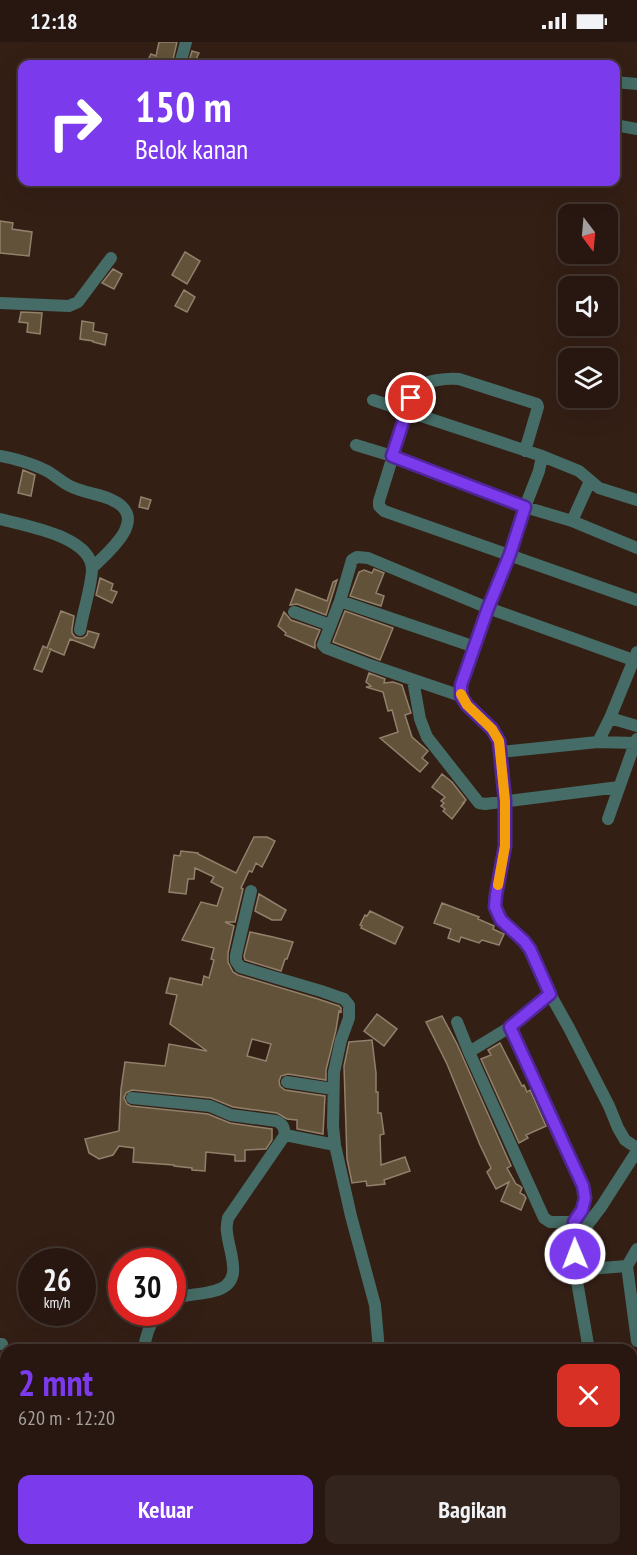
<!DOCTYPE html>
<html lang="id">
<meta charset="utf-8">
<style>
body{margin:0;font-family:"PT Sans Narrow",sans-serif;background:#33241e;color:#f1f3f6;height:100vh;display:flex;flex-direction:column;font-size:22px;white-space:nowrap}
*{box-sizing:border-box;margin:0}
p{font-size:20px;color:#a49f9f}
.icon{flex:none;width:33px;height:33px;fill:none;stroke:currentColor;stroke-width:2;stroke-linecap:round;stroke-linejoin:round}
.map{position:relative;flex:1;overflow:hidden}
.drawer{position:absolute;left:0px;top:1302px;width:638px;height:212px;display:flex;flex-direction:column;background:#271710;border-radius:18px 18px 0 0;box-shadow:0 6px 24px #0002,0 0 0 2px #433630}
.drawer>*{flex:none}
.hud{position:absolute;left:18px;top:18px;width:602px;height:126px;border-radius:12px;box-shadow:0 6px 24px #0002,0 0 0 2px #433630;background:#7c3aed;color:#fff;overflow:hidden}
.needle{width:39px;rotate:164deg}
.fabs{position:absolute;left:558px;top:162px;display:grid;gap:12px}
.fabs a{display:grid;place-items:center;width:60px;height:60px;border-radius:12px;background:#271710;box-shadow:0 6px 24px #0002,0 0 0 2px #433630;font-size:30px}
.speed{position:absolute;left:18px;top:1206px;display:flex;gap:12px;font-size:30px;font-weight:700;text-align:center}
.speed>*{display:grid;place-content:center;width:78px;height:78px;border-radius:50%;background:#271710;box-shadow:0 6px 24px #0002,0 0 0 2px #433630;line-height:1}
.speed small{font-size:15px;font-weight:400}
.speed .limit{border:9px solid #d22;background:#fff;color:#111}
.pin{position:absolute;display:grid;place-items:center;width:51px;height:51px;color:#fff;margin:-26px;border:3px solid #fff;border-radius:50%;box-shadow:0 2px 6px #0007}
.me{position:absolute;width:66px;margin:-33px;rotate:359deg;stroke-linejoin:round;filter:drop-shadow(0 0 4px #0008)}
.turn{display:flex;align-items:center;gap:21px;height:126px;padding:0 18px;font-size:27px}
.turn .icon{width:78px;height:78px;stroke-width:2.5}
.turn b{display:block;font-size:42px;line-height:51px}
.round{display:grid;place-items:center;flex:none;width:63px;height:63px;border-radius:12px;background:#33241e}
.head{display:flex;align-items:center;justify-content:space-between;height:102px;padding:0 18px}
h1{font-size:36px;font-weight:800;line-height:45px;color:#7c3aed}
.action{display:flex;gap:12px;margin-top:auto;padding:12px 18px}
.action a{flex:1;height:69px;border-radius:12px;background:#7c3aed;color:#fff;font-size:24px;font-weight:800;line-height:69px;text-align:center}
.action a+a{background:#33241e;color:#f1f3f6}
.status{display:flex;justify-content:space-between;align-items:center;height:42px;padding:0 30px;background:#271710;direction:ltr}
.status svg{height:16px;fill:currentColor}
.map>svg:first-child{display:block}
.building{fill:#62523a;stroke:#91816b;stroke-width:1.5;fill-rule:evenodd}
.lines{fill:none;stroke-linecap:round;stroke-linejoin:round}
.minor{stroke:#456c66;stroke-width:12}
.tertiary{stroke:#456c66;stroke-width:15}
.route-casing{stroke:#51269a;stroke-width:15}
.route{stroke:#7c3aed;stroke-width:10}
.slow{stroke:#f59e0b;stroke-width:10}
</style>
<div class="status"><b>12:18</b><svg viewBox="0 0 49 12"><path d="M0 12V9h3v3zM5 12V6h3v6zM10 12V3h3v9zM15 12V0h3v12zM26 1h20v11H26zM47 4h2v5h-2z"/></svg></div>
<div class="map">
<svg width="637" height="1513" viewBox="0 0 637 1513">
<rect width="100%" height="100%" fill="#341f15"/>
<path class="building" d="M 159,0 L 177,0 L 172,22 L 146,22 L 151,12 L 156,14 Z
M 192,9 L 199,11 L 194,22 L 188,22 Z
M 0,179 L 13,181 L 12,187 L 32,190 L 29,214 L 0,211 Z
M 185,210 L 200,219 L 187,242 L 172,233 Z
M 113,227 L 122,232 L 114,247 L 102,241 Z
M 184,248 L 195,255 L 187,270 L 175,264 Z
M 21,270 L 42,271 L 40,292 L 27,290 L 28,281 L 19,280 Z
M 82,279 L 94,281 L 93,289 L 107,292 L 105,303 L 93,300 L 93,299 L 80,297 Z
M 23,428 L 35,433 L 31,454 L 18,451 Z
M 141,455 L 151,458 L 148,467 L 139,465 Z
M 374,527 L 384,531 L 376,551 L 384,554 L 381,564 L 350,554 L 359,530 L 364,528 L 372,531 Z
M 100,536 L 113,542 L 111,548 L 117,550 L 112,561 L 96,553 Z
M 337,538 L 326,573 L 297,562 L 290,563 L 296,547 L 327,559 L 333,540 Z
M 61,569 L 74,574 L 72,587 L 72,591 L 75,595 L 79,596 L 83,596 L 87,593 L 88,589 L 99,592 L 94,606 L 70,597 L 64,613 L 49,607 L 51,607 L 42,630 L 34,627 L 43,604 L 47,606 Z
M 345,569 L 393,586 L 380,618 L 333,600 Z
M 284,570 L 291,578 L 320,588 L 315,600 L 315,606 L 285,593 L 286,591 L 278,584 Z
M 369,631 L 385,637 L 384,641 L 393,640 L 402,643 L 410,668 L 411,671 L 405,673 L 412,695 L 428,709 L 422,716 L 428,721 L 420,730 L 380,696 L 398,690 L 392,668 L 388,669 L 383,650 L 366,645 L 371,644 L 366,640 Z
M 442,732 L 452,740 L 466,758 L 463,761 L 464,761 L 452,777 L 443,769 L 445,767 L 441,764 L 444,761 L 441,759 L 445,755 L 432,745 Z
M 254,795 L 267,795 L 275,799 L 262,825 L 256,821 L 252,830 L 249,829 L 241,846 L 243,847 L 235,880 L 225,880 L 234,884 L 228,911 L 228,920 L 233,930 L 238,933 L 318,957 L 339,964 L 341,966 L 341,970 L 339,969 L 336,988 L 326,1028 L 326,1038 L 288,1032 L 281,1034 L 279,1039 L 280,1044 L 285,1048 L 325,1054 L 323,1092 L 297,1087 L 297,1078 L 287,1077 L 277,1071 L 233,1065 L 211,1056 L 132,1048 L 126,1051 L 124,1056 L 127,1062 L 131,1064 L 208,1072 L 230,1081 L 272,1087 L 272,1098 L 266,1107 L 245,1108 L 245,1119 L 235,1119 L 235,1113 L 206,1110 L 205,1129 L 192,1128 L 192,1126 L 174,1124 L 174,1123 L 133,1120 L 134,1106 L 119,1104 L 113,1113 L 99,1117 L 89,1111 L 85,1097 L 119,1089 L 121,1047 L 125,1020 L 165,1024 L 169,1002 L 207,1009 L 170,982 L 177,953 L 166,951 L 170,936 L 202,943 L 204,934 L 209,936 L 214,918 L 211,917 L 214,906 L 182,898 L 201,860 L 217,864 L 223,846 L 211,840 L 214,835 L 195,826 L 194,837 L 188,837 L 186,852 L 169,850 L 174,813 L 180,814 L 181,809 L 198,811 L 198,812 L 236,831 ZM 252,997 L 271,1002 L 266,1019 L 247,1014 Z
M 259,852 L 286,868 L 281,878 L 272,878 L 255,869 Z
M 442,861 L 479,875 L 478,877 L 494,884 L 493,887 L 504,892 L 499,903 L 482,898 L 479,901 L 461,895 L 459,900 L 448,896 L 451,887 L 434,881 Z
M 370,869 L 403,885 L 395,902 L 361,886 L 362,884 L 360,883 L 365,873 L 367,874 Z
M 250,890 L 273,895 L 293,900 L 287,917 L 285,917 L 281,929 L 245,918 L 244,914 Z
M 377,972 L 397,987 L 384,1004 L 364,989 Z
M 442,974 L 457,1002 L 511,1124 L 507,1126 L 516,1142 L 520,1144 L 522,1146 L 520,1151 L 524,1153 L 526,1156 L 521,1168 L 501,1159 L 509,1140 L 496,1147 L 487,1130 L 491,1126 L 480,1103 L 447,1022 L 426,980 Z
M 372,998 L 376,1031 L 376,1050 L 378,1050 L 378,1071 L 381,1071 L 384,1092 L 380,1093 L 381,1123 L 405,1115 L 410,1129 L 384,1138 L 385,1142 L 367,1144 L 366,1139 L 352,1141 L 347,1117 L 344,1024 L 349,1000 Z
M 500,1001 L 522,1044 L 524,1043 L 527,1050 L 530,1048 L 546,1084 L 526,1093 L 528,1096 L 519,1101 L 481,1017 L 491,1013 L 488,1008 Z"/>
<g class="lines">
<path class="minor" d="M 180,22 L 186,0
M 615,40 L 637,42
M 615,83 L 637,87
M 0,261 L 69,264 L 78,260 L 111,216
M 373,358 L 542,414 L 539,429 L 525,465 L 510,512 L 488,566 L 461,643 L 461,654 L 467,663 L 492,687 L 499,699 L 505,759 L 505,804 L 496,853 L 495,865 L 501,878 L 524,899 L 530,907 L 550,952 L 569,986 L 609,1064 L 618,1086 L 625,1098 L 637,1106
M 356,403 L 392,414 L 525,465 L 572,479 L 637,506
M 525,409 L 538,365 L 537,362 L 459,337 C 447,336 425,338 416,347 C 414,350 413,353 411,356 L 379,459 L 379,464 L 384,469 L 637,558
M 0,414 C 13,416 33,422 45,428 C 54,432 62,441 72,445 C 85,451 100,452 112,458 C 151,476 108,510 92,526
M 542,414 L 579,429 L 599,446 L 637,458
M 0,477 C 25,484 92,494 92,528 C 91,546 83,570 80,588
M 572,479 L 590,439
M 340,559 L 475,605
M 294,570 L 330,583
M 637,610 L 610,676 L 637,684
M 413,638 L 420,677 L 427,695 L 479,761 L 485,762 L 619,745
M 461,654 L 370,623 L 326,606 L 323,603 L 340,559 L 352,518 L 357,515 L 368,516 L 488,566 L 633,618
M 598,700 L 610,676
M 500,710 L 598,700 L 635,701 L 637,697
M 608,777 L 635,701
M 251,849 L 236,913 L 236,919 L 240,925 L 321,949 L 344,957 L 349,963 L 349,976 L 341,998 L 334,1030 L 333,1084 L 335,1103 L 351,1174 L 375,1263 L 379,1308
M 457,980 L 469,1010 L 544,1176 L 550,1180 L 574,1180
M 510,985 L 583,1144 L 585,1156 L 582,1168 L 574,1180 L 575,1228 L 589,1308
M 469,1010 L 510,985 L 550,952
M 287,1040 L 333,1047
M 132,1056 L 210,1064 L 231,1073 L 276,1079 C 283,1082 284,1085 285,1093 L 228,1176 C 227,1181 226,1186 227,1190 C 229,1212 246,1241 214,1249 C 200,1253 186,1252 172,1257
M 285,1093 L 335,1103
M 575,1199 L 601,1165 L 637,1109
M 637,1207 L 627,1224 L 637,1299
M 575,1228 L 627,1224
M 0,1302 L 2,1302
M 144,1308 C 145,1294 150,1282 158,1270
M 632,1341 L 637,1336
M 0,1395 L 6,1396
M 178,1513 L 179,1508
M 390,1513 L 390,1508"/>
<path class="tertiary" d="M 632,1402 L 637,1397
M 513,1513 L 520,1508"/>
</g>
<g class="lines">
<g class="route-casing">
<path id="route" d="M 411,356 L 392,414 L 525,465 L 510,512 L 488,566 L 461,643 L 461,654 L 467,663 L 492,687 L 499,699 L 505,759 L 505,804 L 496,853 L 495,865 L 501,878 L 524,899 L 530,907 L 550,952 L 510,985 L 583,1144 L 585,1156 L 582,1168 L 574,1180 L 575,1212"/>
</g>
<use href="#route" class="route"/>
<path class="slow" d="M 461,652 L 467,663 L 492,687 L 499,699 L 505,759 L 505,804 L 498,843"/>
</g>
</svg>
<div class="fabs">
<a><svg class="needle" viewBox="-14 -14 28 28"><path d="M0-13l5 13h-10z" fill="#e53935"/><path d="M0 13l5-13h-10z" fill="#a49f9f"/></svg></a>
<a><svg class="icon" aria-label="sound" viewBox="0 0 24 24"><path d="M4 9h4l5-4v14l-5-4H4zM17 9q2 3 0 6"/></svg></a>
<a><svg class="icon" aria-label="layers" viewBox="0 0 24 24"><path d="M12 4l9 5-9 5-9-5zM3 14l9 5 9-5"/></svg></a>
</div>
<div class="speed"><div>26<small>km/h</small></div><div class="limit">30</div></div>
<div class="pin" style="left:411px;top:356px;background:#d93025"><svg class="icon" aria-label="arrive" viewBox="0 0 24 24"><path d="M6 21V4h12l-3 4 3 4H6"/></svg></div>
<svg class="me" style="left:575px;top:1212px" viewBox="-20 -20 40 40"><circle r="17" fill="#7c3aed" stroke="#fff" stroke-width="3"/><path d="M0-11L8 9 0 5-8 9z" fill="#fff"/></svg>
<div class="hud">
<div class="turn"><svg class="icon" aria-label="right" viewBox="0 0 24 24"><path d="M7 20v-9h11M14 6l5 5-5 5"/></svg><div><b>150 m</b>Belok kanan</div></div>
</div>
<section class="drawer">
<div class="head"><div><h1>2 mnt</h1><p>620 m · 12:20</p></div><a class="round" style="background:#d93025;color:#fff"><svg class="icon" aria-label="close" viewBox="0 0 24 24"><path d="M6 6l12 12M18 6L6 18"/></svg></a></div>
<div class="action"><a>Keluar</a><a>Bagikan</a></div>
</section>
</div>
